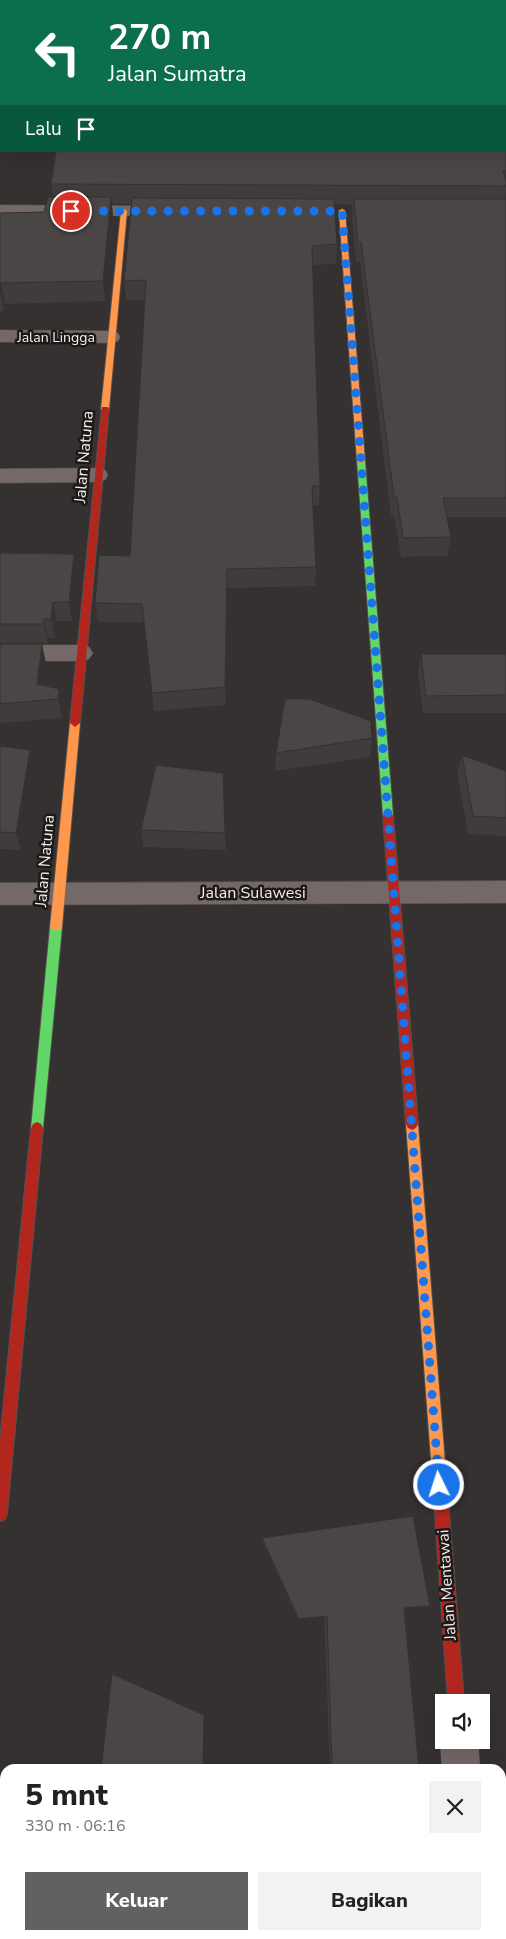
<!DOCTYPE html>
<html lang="id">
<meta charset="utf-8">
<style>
body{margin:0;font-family:"Nunito Sans",sans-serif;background:#f2f2f2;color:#222;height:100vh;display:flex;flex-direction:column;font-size:19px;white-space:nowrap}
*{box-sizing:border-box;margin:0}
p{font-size:16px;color:#767676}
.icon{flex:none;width:28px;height:28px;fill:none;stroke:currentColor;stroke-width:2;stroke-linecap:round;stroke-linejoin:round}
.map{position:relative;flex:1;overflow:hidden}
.drawer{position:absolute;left:0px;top:1764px;width:506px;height:176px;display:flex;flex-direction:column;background:#fff;border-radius:15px 15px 0 0;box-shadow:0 5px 20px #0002}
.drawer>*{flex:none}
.banner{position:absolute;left:0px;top:0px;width:506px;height:152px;box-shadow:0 5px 20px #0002;background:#0b6e4f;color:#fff;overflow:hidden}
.fabs{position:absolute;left:435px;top:1694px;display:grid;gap:10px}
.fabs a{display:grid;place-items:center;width:55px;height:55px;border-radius:0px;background:#fff;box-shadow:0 5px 20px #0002;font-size:25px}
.pin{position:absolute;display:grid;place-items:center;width:42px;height:42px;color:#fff;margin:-21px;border:2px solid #fff;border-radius:50%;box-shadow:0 1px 5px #0007}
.me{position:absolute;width:55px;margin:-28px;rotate:356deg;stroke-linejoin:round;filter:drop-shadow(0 0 4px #0008)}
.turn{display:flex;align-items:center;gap:18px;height:105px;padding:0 25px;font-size:22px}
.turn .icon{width:65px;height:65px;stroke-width:2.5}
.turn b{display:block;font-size:35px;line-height:42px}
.then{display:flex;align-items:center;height:48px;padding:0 25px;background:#0003;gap:10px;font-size:19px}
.round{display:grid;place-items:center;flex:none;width:52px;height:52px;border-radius:0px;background:#f2f2f2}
.head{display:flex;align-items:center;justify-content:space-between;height:85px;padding:0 25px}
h1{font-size:30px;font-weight:800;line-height:38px}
.primary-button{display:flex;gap:10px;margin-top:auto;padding:10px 25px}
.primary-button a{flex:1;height:58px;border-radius:0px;background:#636060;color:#fff;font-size:20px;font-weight:800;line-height:58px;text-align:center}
.primary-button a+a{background:#f2f2f2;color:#222}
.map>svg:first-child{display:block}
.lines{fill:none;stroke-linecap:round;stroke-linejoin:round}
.street-casing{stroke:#545050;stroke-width:1}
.fast-casing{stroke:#545050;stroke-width:2}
.slow-casing{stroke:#545050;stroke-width:2}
.jam-casing{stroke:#545050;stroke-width:2}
.street{fill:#756968;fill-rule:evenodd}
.fast{fill:#63d668;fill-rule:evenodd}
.slow{fill:#ff974d;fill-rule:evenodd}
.jam{fill:#b3261e;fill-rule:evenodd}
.wall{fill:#403c3c}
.shaded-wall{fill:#343131}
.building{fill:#4a4646;stroke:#343131}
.route{stroke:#1a73e8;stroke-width:9;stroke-dasharray:0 16.2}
.labels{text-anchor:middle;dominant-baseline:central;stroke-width:5;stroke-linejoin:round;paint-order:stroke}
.far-street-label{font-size:14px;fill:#f4eeec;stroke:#1d1918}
.street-label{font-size:16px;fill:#f4eeec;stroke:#1d1918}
</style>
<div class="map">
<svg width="506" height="1939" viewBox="0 0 506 1939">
<rect width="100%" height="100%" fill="#363131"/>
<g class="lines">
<g class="street-casing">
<path id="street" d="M 0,205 L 153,206 L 159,207 L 161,211 L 159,215 L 153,216 L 0,215 Z
M 0,330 L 111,331 L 118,333 L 120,337 L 118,341 L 111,343 L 0,342 Z
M 98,468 L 105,470 L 108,475 L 105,480 L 98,482 L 0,483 L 0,469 Z
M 0,645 L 81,645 L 89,647 L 93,653 L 89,659 L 81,661 L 0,661 Z
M 506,881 L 506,903 L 0,905 L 0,883 Z
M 444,1731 L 444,1740 L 478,1740 L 480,1769 L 442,1769 L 440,1740 Z
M 453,1935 L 495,1935 L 495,1939 L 453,1939 Z"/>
</g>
<g class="fast-casing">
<path id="fast" d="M 361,458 L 365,461 L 393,815 L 388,819 L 383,815 L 357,461 Z
M 56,922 L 60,924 L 62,927 L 43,1128 L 41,1132 L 37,1134 L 33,1132 L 31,1128 L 50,927 L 52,924 Z"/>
</g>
<g class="slow-casing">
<path id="slow" d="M 124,209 L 127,211 L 109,409 L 105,411 L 101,409 L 121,211 Z
M 342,209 L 345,211 L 365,461 L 361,464 L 357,461 L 339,211 Z
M 75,719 L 80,723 L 62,927 L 60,930 L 52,930 L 50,927 L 70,723 Z
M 412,1118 L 416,1120 L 418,1124 L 448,1500 L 446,1505 L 441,1507 L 436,1505 L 434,1500 L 406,1124 L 408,1120 Z"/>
</g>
<g class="jam-casing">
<path id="jam" d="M 102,407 L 108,407 L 109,409 L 80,723 L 75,727 L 70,723 Z
M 388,811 L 393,815 L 418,1124 L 416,1128 L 412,1130 L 408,1128 L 406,1124 L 383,815 Z
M 37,1122 L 41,1124 L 43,1128 L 7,1514 L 5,1519 L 0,1521 L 0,1441 L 31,1128 L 33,1124 Z
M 441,1493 L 446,1495 L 448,1500 L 464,1702 L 448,1702 L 434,1500 L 436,1495 Z"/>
</g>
<use href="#street" class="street"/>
<use href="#fast" class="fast"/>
<use href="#slow" class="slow"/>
<use href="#jam" class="jam"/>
</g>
<path class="wall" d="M 0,0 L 1,1 L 1,148 L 0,148 Z
M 198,0 L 506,0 L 506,191 L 505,199 L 506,199 L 506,517 L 447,517 L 451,537 L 447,556 L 401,557 L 394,516 L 391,516 L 360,262 L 356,262 L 352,218 L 353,205 L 334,204 L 337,244 L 336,264 L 312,265 L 320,486 L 319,505 L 313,505 L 316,567 L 315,586 L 227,588 L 226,705 L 154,711 L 144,622 L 98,622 L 95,603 L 130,556 L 145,300 L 126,300 L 124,281 L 131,204 L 112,204 L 113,217 L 105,301 L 5,304 L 4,311 L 0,311 L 0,213 L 44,212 L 53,197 L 51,184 L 505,1 L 198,1 Z
M 0,553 L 74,554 L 77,574 L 72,621 L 57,621 L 55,638 L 48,638 L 48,643 L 0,643 Z
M 0,644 L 46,663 L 43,686 L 59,689 L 63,708 L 62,718 L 0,723 Z
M 421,654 L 506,654 L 506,713 L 423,713 L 418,672 Z
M 372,738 L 370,757 L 275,771 L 276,753 Z
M 0,746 L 30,750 L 35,768 L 21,850 L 0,849 Z
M 462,755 L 506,771 L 506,836 L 468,834 L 457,773 Z
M 223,773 L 226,850 L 143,847 L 141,830 Z
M 262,1538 L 404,1608 L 419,1768 L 427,1766 L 430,1769 L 330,1769 L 324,1617 L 298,1619 L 262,1540 Z"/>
<path class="shaded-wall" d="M 111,197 L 113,217 L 105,301 L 103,281 Z
M 1,283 L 5,304 L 4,311 L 0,291 Z
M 74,554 L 77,574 L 72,621 L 69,602 Z
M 227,569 L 227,588 L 226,705 L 225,687 Z
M 53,602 L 57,621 L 55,638 L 51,619 Z
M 44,619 L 48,638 L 48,643 L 44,624 Z
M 42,644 L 46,663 L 42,700 L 37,684 Z
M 59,689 L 63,708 L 62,718 L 58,699 Z
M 30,750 L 35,768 L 21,850 L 16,833 Z
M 117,1672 L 206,1711 L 205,1769 L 203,1769 L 112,1674 Z"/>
<path class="building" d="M 0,0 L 130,0 L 130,1 L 1,1 L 1,129 L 0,129 Z
M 203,0 L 506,0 L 506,171 L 503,171 L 506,182 L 506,186 L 51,184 L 56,151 L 505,151 L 505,1 L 203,1 Z
M 48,197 L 111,197 L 103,281 L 1,283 L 0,289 L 0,213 L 44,212 Z
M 132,198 L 334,199 L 337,244 L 312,246 L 320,486 L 312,486 L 316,567 L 227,569 L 225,687 L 152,693 L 142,604 L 95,603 L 99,555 L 130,556 L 146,280 L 124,281 Z
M 354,199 L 506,199 L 506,498 L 443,498 L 451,537 L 403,538 L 397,497 L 394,497 L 361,242 L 358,243 Z
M 0,553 L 74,554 L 69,602 L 53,602 L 51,619 L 44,619 L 44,624 L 0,624 Z
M 0,644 L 42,644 L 37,684 L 59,689 L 58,699 L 0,704 Z
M 421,654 L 506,654 L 506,695 L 426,696 Z
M 285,699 L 309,699 L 371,721 L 372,738 L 276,753 Z
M 0,746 L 30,750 L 16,833 L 0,832 Z
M 462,755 L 506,771 L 506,818 L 473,816 Z
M 156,765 L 223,773 L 225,833 L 141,830 Z
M 413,1516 L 430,1606 L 404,1608 L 419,1769 L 332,1769 L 327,1616 L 299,1619 L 262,1538 Z
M 112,1674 L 204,1715 L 203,1769 L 101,1769 Z
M 278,1935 L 322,1935 L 294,1939 L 278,1939 Z"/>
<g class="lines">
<path class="route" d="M 71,211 L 342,211 L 439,1485"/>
</g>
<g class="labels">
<g class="far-street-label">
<text x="56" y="337">Jalan Lingga</text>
</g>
<g class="street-label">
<text transform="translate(84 457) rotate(-85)">Jalan Natuna</text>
<text transform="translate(45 861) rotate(-85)">Jalan Natuna</text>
<text x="253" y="893">Jalan Sulawesi</text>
<text transform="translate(447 1585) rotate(-94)">Jalan Mentawai</text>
</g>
</g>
</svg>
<div class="fabs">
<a><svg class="icon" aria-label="sound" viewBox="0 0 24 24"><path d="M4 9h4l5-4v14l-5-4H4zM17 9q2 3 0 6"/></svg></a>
</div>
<div class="pin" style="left:71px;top:211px;background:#d93025"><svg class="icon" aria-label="arrive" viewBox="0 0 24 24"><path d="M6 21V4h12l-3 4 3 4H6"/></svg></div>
<svg class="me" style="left:439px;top:1485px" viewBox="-20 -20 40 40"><circle r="17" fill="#1a73e8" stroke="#fff" stroke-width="3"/><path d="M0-11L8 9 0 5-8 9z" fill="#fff"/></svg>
<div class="banner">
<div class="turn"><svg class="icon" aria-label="left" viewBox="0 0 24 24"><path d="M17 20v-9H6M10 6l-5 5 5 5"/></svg><div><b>270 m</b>Jalan Sumatra</div></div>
<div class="then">Lalu<svg class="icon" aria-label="arrive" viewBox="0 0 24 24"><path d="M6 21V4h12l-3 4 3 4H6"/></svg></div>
</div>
<section class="drawer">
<div class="head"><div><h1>5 mnt</h1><p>330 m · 06:16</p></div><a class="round"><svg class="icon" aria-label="close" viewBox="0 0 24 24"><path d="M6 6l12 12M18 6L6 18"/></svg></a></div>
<div class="primary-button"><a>Keluar</a><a>Bagikan</a></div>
</section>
</div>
